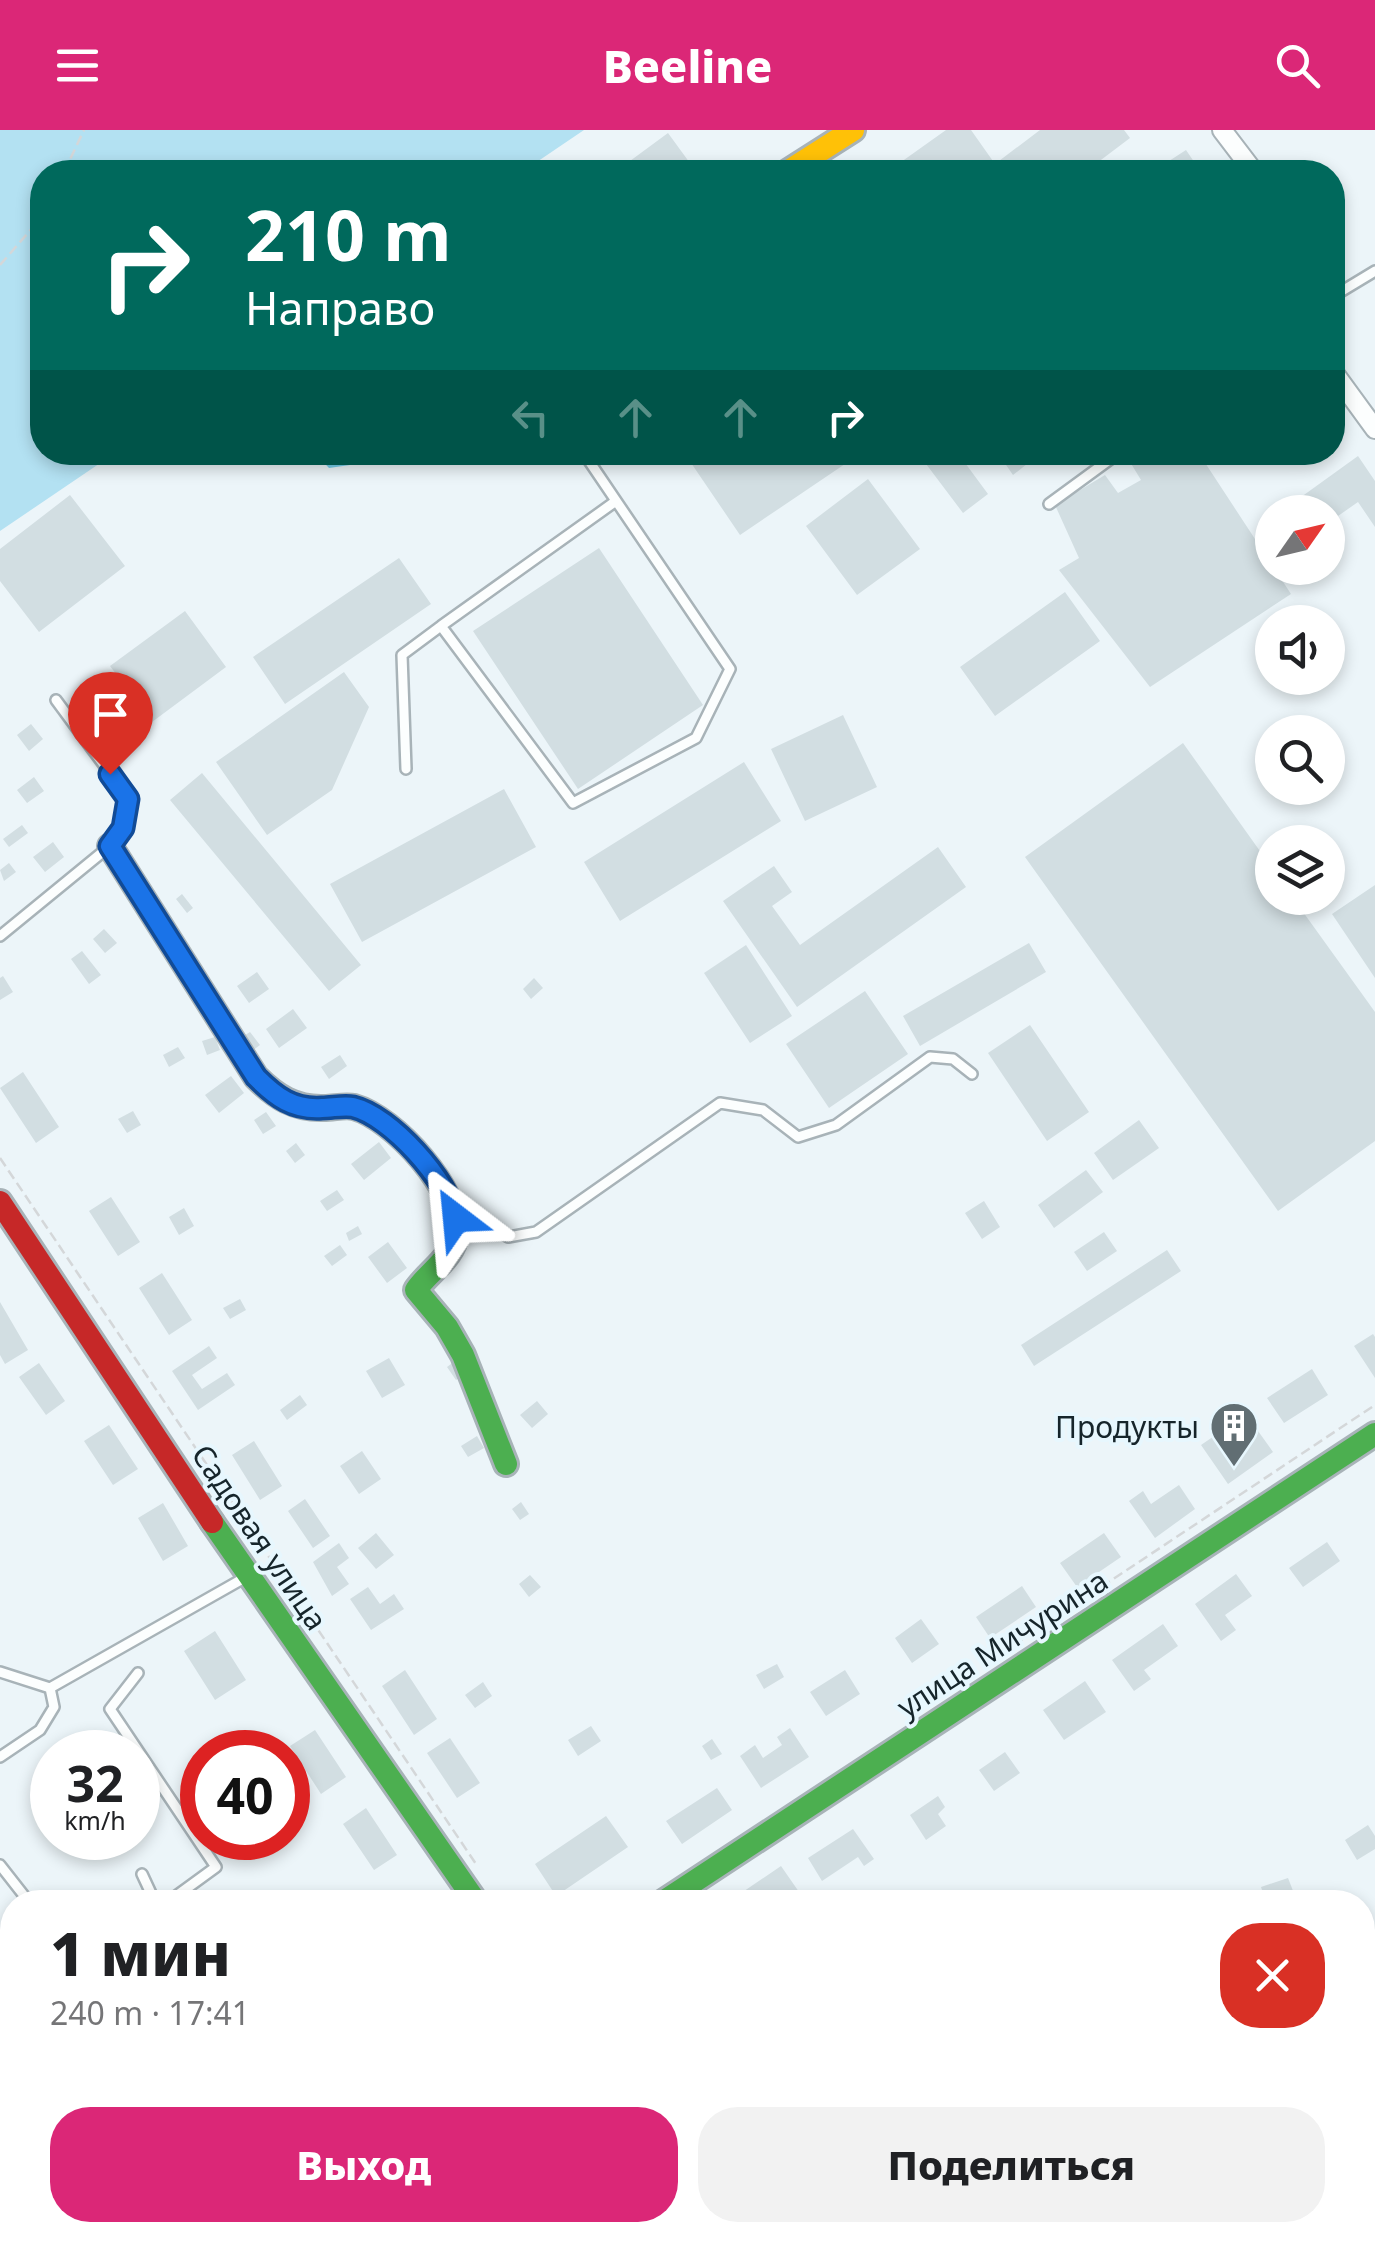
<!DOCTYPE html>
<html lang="ru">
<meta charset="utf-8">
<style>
body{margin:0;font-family:"Noto Sans",sans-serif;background:#f2f2f2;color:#202124;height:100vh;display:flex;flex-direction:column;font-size:38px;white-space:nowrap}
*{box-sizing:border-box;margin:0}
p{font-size:32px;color:#757577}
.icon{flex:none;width:55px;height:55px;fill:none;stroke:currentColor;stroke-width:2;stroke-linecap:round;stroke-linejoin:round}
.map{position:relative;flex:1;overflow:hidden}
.side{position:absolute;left:0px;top:1760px;width:1375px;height:352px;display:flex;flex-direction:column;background:#fff;border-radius:40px 40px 0 0;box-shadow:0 5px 15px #0003}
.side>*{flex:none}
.hud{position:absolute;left:30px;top:30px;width:1315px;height:305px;border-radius:40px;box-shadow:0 5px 15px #0003;background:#00695c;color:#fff;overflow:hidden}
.needle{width:65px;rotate:56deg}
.buttons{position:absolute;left:1255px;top:365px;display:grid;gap:20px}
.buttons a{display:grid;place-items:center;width:90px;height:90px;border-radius:50%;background:#fff;box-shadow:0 5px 15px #0003;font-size:50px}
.speed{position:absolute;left:30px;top:1600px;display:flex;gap:20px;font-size:50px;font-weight:700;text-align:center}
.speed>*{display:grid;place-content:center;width:130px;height:130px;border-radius:50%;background:#fff;box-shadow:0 5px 15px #0003;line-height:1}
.speed small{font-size:25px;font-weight:400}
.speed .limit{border:15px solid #d22;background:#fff;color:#111}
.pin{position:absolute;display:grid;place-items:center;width:85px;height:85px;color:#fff;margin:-102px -42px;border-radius:50% 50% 50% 0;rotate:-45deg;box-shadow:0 0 10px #0007}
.pin .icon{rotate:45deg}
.me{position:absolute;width:110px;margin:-55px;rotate:331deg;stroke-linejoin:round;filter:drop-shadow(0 0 8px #0008)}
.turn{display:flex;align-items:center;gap:35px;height:210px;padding:0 50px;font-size:45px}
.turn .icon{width:130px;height:130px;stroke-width:2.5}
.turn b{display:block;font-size:70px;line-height:85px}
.lanes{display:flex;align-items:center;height:95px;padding:0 50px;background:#0003;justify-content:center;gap:50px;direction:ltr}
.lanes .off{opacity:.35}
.round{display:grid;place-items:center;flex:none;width:105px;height:105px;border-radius:40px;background:#f2f2f2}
.head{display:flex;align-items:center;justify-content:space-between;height:170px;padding:0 50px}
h1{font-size:60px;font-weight:800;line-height:75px}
.button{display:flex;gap:20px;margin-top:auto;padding:20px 50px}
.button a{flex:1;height:115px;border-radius:40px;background:#db2777;color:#fff;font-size:40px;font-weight:800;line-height:115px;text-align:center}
.button a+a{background:#f2f2f2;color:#202124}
header{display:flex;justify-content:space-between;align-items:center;height:130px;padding:0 50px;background:#db2777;color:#fff;font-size:45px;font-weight:800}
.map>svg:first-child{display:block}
.green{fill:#b3e1f2}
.water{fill:#76ceea}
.building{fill:#d2dee2}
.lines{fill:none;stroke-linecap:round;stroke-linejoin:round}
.lane-casing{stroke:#a8b3b8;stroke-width:14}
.street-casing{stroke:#a8b3b8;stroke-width:22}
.fast-casing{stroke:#a8b3b8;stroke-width:28}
.slow-casing{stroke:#a8b3b8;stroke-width:28}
.jam-casing{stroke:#a8b3b8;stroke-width:28}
.path{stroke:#d4d7d9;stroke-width:2.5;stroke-dasharray:10 5;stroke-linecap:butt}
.lane{stroke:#fcfefe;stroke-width:9}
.street{stroke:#fcfefe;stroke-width:18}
.fast{stroke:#4caf50;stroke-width:22}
.slow{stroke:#ffc107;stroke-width:22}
.jam{stroke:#c62828;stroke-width:22}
.route-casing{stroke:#114b97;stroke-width:25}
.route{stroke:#1a73e8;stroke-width:18}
.labels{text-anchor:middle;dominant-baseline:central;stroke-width:8;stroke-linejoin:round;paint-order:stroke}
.poi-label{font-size:30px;fill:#16252b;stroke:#e7f7fe;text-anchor:end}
.street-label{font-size:30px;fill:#16252b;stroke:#e7f7fe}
</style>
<header><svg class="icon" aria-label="menu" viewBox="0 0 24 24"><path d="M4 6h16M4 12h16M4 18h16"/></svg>Beeline<svg class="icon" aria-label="search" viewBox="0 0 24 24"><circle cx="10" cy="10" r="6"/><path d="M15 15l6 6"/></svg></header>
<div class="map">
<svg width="1375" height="2111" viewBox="0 0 1375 2111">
<rect width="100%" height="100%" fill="#ecf5f9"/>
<path class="green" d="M 0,0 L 584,0 L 522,42 L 42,42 L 42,322 L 115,323 L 0,401 Z"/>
<path class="water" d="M 315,323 L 390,323 L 371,332 L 329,338 Z"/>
<path class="building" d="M 946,0 L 971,0 L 995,34 L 1040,0 L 1124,0 L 1130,8 L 1085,42 L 887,42 Z
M 668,3 L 695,40 L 615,42 Z
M 1186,20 L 1201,42 L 1152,42 Z
M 687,322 L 837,322 L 845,334 L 740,405 L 685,324 Z
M 917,322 L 957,322 L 988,364 L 963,383 Z
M 997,322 L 1019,322 L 1027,334 L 1013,345 Z
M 1134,322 L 1198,322 L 1291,464 L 1150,557 L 1059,440 L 1079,428 L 1055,375 L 1105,345 L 1118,363 L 1141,350 L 1127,327 Z
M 1358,326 L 1375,351 L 1375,397 L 1358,372 L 1328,393 L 1328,382 L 1295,382 L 1290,375 Z
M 868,349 L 920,419 L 857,465 L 806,396 Z
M 70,365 L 125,436 L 39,502 L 0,451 L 0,419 Z
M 599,418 L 703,575 L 578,659 L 473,501 Z
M 399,428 L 431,474 L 285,574 L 253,527 Z
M 1065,462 L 1100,511 L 995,586 L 960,537 Z
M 185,481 L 226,537 L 152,592 L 110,536 Z
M 344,542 L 369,577 L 332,660 L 267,705 L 216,632 Z
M 843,585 L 877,657 L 805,691 L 771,619 Z
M 31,594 L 43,609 L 29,621 L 17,605 Z
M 1183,613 L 1272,738 L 1272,768 L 1293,768 L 1375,882 L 1375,1011 L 1278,1081 L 1025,727 Z
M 744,632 L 781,691 L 620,791 L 584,732 Z
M 202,643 L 361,835 L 329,861 L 170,670 Z
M 34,647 L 44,661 L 27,673 L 17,660 Z
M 504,659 L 536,717 L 362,812 L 330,754 Z
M 22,695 L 28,703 L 9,717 L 3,709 Z
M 53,712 L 64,727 L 45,742 L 33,727 Z
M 938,717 L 966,757 L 797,877 L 723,771 L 774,736 L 792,762 L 772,776 L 800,815 Z
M 9,733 L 16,742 L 4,751 L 0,740 Z
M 1375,755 L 1375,848 L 1332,784 Z
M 182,764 L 193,778 L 187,783 L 176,769 Z
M 104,799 L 117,813 L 105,823 L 93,809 Z
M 1029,813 L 1046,842 L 920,916 L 903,886 Z
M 746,815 L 792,886 L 750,913 L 704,843 Z
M 82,821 L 101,845 L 89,854 L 71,829 Z
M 257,842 L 269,859 L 249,873 L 237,856 Z
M 3,846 L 13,862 L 0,870 L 0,848 Z
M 534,848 L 543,858 L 531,869 L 523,859 Z
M 865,861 L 908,924 L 829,978 L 786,914 Z
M 293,879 L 307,898 L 279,918 L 266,899 Z
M 1030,895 L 1089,982 L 1047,1011 L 988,923 Z
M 250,902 L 260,915 L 252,921 L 242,907 Z
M 215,907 L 220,920 L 207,925 L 202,911 Z
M 178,917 L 185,928 L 169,937 L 163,925 Z
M 340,925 L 347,936 L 329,949 L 321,937 Z
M 23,942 L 59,997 L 36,1013 L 0,958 Z
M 231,946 L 244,963 L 219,983 L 205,965 Z
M 133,981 L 141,995 L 127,1003 L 118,989 Z
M 266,982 L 276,996 L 263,1004 L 254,990 Z
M 1139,990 L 1159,1018 L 1113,1050 L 1094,1023 Z
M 379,1012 L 391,1028 L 364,1050 L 351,1034 Z
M 296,1013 L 305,1025 L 295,1033 L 286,1021 Z
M 1086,1040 L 1103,1062 L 1054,1098 L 1038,1075 Z
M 337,1060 L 344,1070 L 327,1081 L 320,1071 Z
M 111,1067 L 140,1112 L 118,1126 L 89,1081 Z
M 984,1071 L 1000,1097 L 982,1109 L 965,1083 Z
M 184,1078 L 194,1096 L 179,1105 L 169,1087 Z
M 358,1096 L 362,1104 L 349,1111 L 346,1103 Z
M 1104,1102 L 1117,1121 L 1087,1141 L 1074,1122 Z
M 388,1112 L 407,1138 L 387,1153 L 368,1127 Z
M 340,1115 L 347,1125 L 332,1136 L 324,1126 Z
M 1167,1120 L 1181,1141 L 1034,1236 L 1021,1215 Z
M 162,1143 L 192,1190 L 169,1205 L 139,1158 Z
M 240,1169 L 246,1180 L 230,1189 L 223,1178 Z
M 0,1172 L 28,1220 L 5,1234 L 0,1225 Z
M 1373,1204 L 1375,1207 L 1375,1248 L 1354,1216 Z
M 209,1216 L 217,1228 L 192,1245 L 202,1259 L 227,1243 L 235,1255 L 198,1280 L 172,1241 Z
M 389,1228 L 405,1255 L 382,1268 L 366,1241 Z
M 455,1231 L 464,1244 L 456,1250 L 447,1237 Z
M 39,1233 L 65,1271 L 46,1285 L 19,1247 Z
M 1312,1239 L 1328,1265 L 1284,1293 L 1267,1268 Z
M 300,1265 L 307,1275 L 287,1290 L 280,1280 Z
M 537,1271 L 548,1284 L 532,1298 L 520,1285 Z
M 1253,1294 L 1273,1322 L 1228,1354 L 1201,1315 L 1223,1300 L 1230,1310 Z
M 109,1295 L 138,1339 L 113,1355 L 84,1311 Z
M 477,1306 L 484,1318 L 468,1327 L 461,1316 Z
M 254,1311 L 282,1356 L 260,1370 L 232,1325 Z
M 362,1321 L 381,1349 L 359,1364 L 340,1336 Z
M 1179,1355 L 1195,1379 L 1155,1408 L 1129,1371 L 1143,1361 L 1151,1374 Z
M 305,1369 L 330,1406 L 313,1418 L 288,1381 Z
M 521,1372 L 529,1384 L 520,1390 L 512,1379 Z
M 163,1373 L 188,1416 L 163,1431 L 138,1388 Z
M 376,1403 L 394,1425 L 376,1439 L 358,1418 Z
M 1104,1403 L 1121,1427 L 1077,1457 L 1060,1433 Z
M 1327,1412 L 1340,1431 L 1303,1457 L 1289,1438 Z
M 339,1413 L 349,1428 L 337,1437 L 349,1454 L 332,1466 L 313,1432 Z
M 1236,1444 L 1252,1466 L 1225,1485 L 1236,1500 L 1221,1511 L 1195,1474 Z
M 530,1445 L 541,1457 L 529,1467 L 519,1454 Z
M 1022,1456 L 1036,1477 L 990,1508 L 976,1487 Z
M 368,1457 L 380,1474 L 394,1464 L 404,1479 L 371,1500 L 350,1469 Z
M 921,1489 L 939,1514 L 912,1533 L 895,1508 Z
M 1163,1494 L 1178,1516 L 1144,1540 L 1151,1549 L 1134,1561 L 1112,1530 Z
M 215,1501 L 246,1550 L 215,1570 L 184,1521 Z
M 777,1534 L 784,1547 L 764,1559 L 756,1545 Z
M 405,1540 L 437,1589 L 414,1605 L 382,1556 Z
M 845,1540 L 860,1564 L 826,1586 L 810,1562 Z
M 1085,1551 L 1106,1582 L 1064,1610 L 1043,1580 Z
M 483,1552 L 492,1566 L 475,1578 L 465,1565 Z
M 591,1596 L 601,1611 L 578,1626 L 568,1610 Z
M 790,1598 L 809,1627 L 761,1658 L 740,1626 L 755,1615 L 763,1628 L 782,1615 L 777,1607 Z
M 315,1600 L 346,1647 L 321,1664 L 290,1616 Z
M 450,1608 L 480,1653 L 457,1668 L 427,1623 Z
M 712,1609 L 722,1624 L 711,1630 L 702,1616 Z
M 1005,1622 L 1020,1643 L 994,1661 L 979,1640 Z
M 717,1658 L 732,1680 L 682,1714 L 666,1691 Z
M 938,1666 L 945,1677 L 938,1684 L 946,1696 L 926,1710 L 910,1685 Z
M 366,1678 L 397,1725 L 374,1740 L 343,1694 Z
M 606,1686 L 628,1717 L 556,1766 L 535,1734 Z
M 1368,1695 L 1375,1706 L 1375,1719 L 1357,1730 L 1345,1710 Z
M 853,1699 L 874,1729 L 864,1736 L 858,1727 L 822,1751 L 808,1728 Z
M 781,1736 L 806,1772 L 728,1772 Z
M 1288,1748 L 1297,1771 L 1266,1772 L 1261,1757 Z
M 12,2066 L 12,2100 L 53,2100 L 37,2111 L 0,2111 L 0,2085 L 12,2077 L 7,2070 Z
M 292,2100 L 325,2100 L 332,2111 L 275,2111 Z
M 456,2100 L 497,2100 L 500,2104 L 491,2111 L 464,2111 Z
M 842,2100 L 930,2100 L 915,2111 L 826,2111 Z
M 1104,2100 L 1148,2100 L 1157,2111 L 1113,2111 Z"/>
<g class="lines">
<g class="lane-casing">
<path id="lane" d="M 1332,167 L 1375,141
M 583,322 L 730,539 L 696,608 L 573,673 L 441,496 L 616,371
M 1049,374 L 1120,322
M 406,639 L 402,525 L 441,496
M 0,806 L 110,716 L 123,698 L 129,669 L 56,570
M 455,1077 L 508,1107 L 536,1102 L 720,973 L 763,980 L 798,1007 L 836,995 L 930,927 L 953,929 L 972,944
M 0,1542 L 50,1558 L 246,1447
M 138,1543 L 110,1579 L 216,1737 L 168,1772
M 0,1627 L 40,1600 L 54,1577 L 50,1558
M 0,1735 L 29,1772
M 142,1744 L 155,1772
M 0,1989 L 12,2003
M 92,2100 L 101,2111
M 700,2100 L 708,2111"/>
</g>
<g class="street-casing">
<path id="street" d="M 1222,0 L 1254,42
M 1332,240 L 1375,299
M 149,2111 L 166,2100"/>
</g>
<g class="fast-casing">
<path id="fast" d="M 110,716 L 256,947 C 276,967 295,979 324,978 C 334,978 345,975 354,977 C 394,988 460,1061 456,1104 C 454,1127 428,1142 416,1160 L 447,1197 L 463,1225 L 506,1334
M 212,1392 L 476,1772
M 663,1772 L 1375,1304"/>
</g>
<g class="slow-casing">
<path id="slow" d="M 787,42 L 853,0"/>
</g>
<g class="jam-casing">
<path id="jam" d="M 0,1072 L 212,1392"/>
</g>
<path class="path" d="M 64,42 L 84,0
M 0,135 L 42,87
M 0,1028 L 476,1734
M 1014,1515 L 1375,1275
M 494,1761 L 502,1772
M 628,1772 L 646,1761
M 113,2108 L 124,2100"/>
<use href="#lane" class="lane"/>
<use href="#street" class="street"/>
<use href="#fast" class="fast"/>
<use href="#slow" class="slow"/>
<use href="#jam" class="jam"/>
</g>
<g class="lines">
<g class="route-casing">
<path id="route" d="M 110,644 L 128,669 L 123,698 L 110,716 L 256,947 C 276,967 293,980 322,978 C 332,978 344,975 353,977 C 391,986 448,1051 456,1088"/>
</g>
<use href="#route" class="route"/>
</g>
<defs>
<g id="building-pin" transform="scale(2.5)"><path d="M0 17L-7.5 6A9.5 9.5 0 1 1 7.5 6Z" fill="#616e73" stroke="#e7f7fe"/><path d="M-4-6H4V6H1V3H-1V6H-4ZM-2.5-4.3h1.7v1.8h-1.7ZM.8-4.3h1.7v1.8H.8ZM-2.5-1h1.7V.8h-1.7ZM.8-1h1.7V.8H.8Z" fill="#fff"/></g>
</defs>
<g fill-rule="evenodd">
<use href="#building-pin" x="1234" y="1296"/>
</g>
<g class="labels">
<g class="poi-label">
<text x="1199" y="1296">Продукты</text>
</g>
<g class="street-label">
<text transform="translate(260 1407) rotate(56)">Садовая улица</text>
<text transform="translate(1002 1513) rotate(-33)">улица Мичурина</text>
</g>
</g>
</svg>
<div class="buttons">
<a><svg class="needle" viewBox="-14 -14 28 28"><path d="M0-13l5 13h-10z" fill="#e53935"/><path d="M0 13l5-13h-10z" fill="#757577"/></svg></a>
<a><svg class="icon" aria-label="sound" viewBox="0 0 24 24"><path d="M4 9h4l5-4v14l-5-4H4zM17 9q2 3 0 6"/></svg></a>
<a><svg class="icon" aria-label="search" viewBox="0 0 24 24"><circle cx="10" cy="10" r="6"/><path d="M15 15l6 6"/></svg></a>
<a><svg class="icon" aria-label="layers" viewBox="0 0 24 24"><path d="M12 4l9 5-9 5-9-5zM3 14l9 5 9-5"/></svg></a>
</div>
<div class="speed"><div>32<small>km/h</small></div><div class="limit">40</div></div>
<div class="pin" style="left:110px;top:644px;background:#d93025"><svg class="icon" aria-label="arrive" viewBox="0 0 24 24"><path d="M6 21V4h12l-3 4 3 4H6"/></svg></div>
<svg class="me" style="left:456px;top:1088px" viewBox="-20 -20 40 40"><path d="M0-17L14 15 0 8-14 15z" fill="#1a73e8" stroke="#fff" stroke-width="4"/></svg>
<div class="hud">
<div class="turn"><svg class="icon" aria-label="right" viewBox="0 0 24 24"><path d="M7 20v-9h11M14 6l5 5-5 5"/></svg><div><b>210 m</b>Направо</div></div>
<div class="lanes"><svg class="icon off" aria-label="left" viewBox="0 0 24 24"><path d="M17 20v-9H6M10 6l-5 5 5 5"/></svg><svg class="icon off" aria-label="ahead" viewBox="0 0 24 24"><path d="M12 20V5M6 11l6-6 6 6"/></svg><svg class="icon off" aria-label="ahead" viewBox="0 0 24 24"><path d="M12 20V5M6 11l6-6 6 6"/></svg><svg class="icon" aria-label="right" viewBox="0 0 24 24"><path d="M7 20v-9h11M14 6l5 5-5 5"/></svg></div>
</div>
<section class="side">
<div class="head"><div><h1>1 мин</h1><p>240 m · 17:41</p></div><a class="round" style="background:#d93025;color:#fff"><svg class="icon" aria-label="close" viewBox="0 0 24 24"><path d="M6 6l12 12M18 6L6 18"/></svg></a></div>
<div class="button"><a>Выход</a><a>Поделиться</a></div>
</section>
</div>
